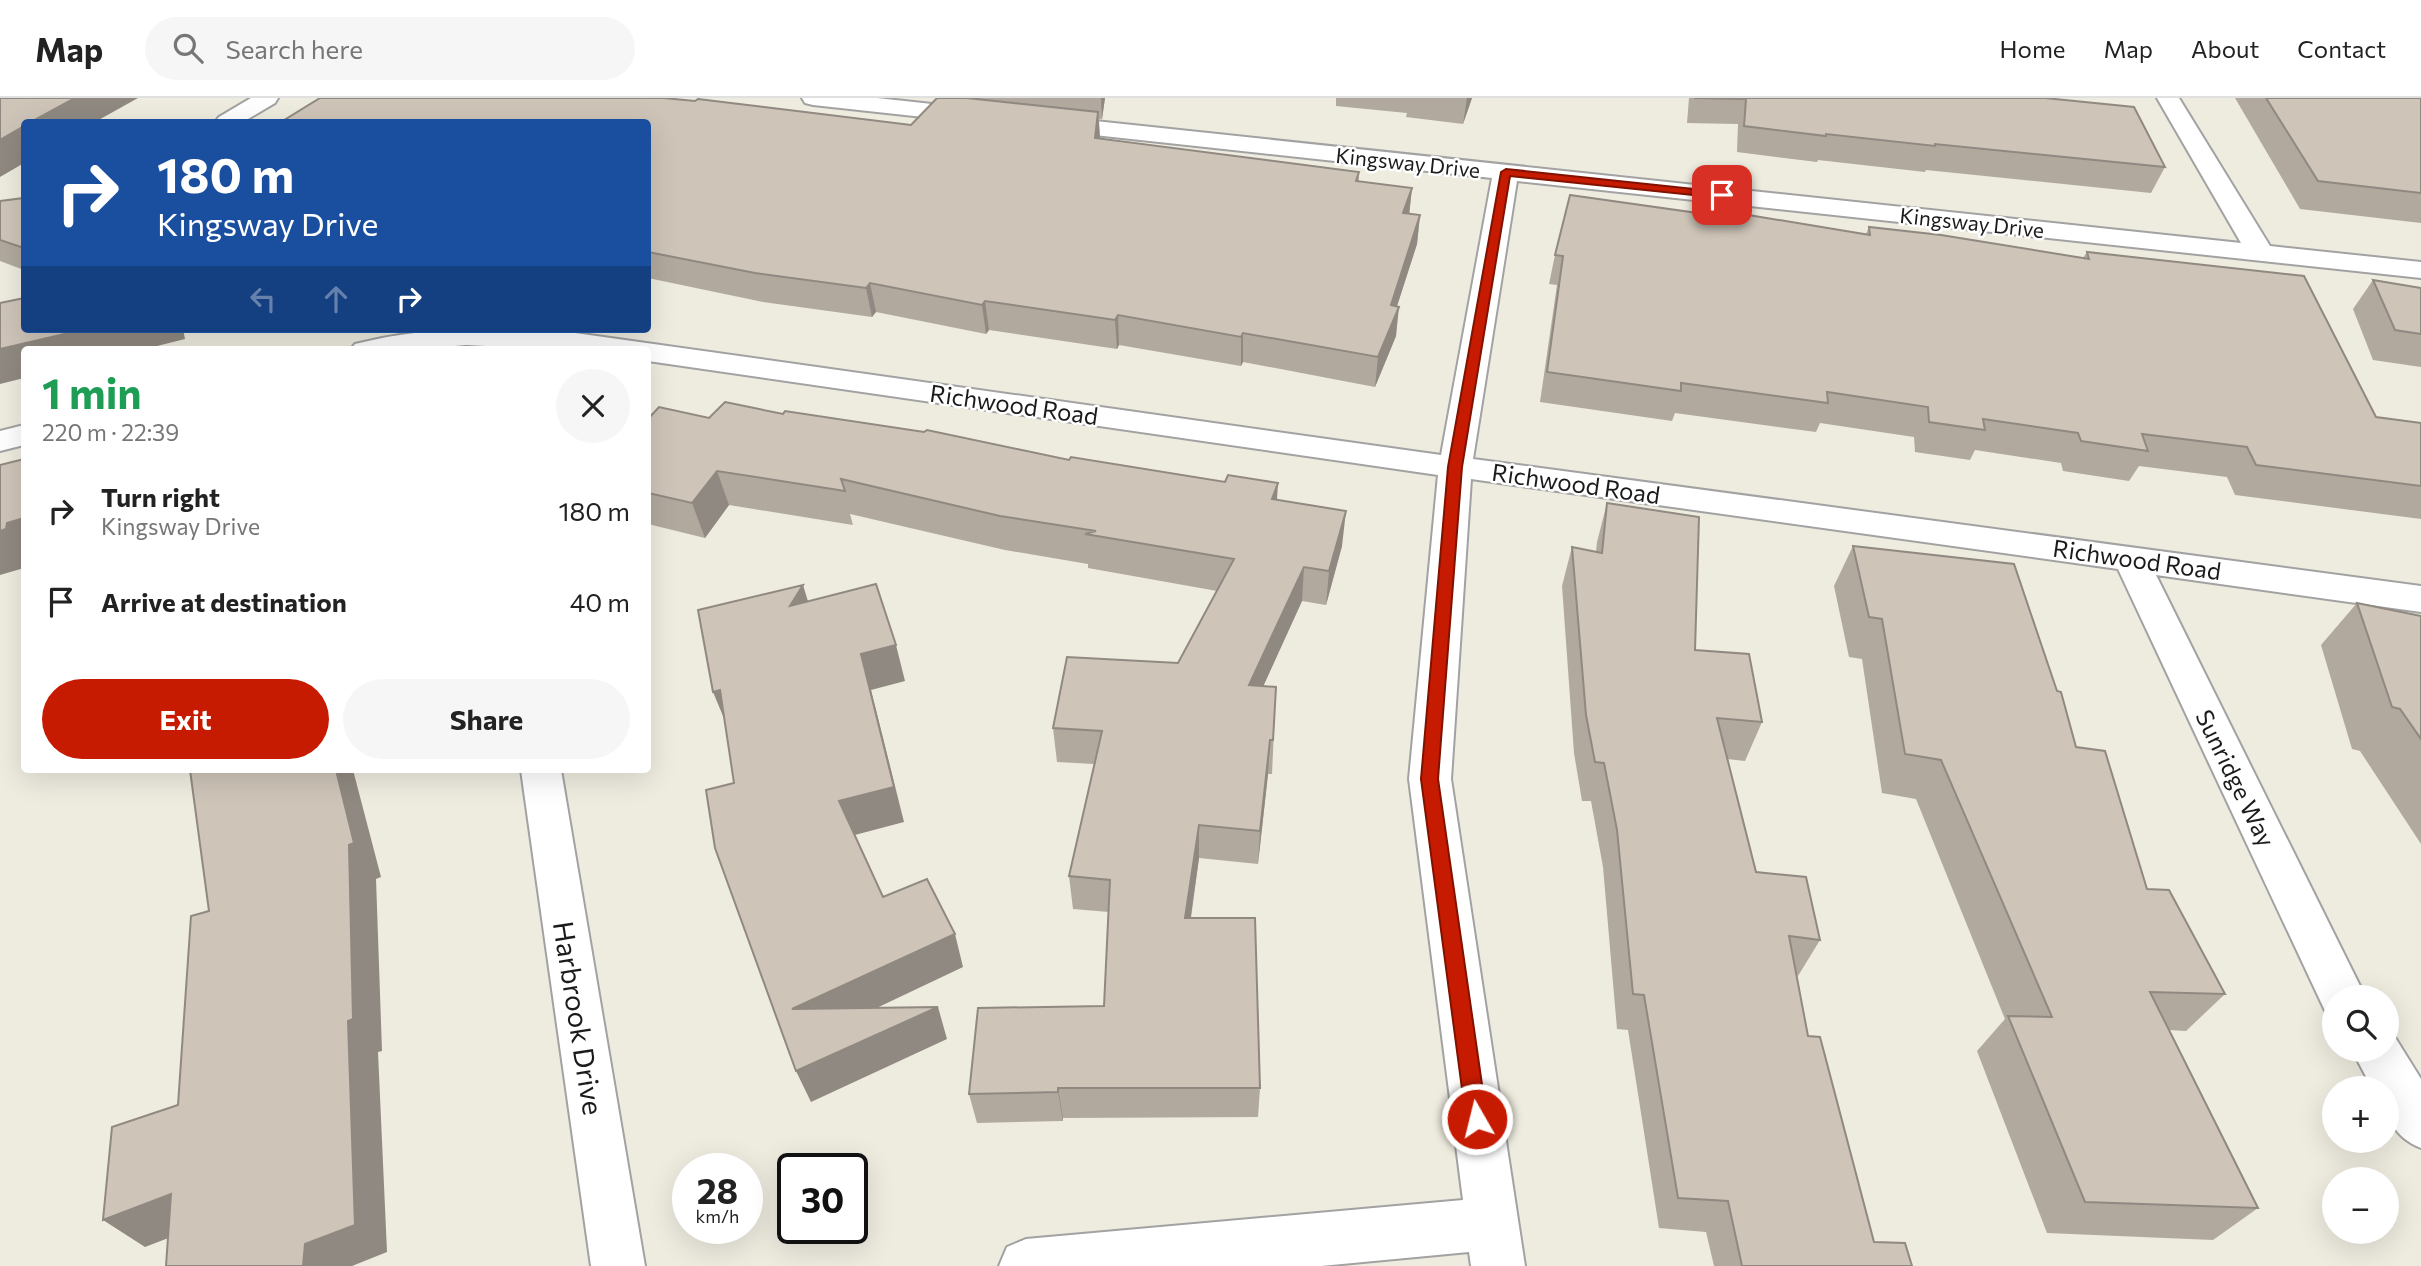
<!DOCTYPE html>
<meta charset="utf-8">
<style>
body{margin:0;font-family:Commissioner,sans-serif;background:#f6f6f6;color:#222;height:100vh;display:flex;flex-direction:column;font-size:26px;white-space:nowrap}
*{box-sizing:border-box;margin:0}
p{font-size:23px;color:#767676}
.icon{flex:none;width:38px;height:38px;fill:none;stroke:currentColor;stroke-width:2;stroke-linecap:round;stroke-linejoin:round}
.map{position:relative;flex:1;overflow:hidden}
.side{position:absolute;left:21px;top:248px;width:630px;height:427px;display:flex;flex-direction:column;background:#fff;border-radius:7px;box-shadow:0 7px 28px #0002}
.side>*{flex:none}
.guide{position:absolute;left:21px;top:21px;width:630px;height:214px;border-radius:7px;box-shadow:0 7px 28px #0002;background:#1a4fa0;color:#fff;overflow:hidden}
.tools{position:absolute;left:2322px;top:887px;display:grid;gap:14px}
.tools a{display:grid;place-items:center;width:77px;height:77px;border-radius:50%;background:#fff;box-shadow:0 7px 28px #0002;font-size:35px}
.speed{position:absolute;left:672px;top:1055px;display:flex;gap:14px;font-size:35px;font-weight:700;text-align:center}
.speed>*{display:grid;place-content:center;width:91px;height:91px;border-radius:50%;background:#fff;box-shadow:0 7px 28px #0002;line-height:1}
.speed small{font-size:18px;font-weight:400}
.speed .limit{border:4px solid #111;border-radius:10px;background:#fff;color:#111}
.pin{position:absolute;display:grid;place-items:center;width:60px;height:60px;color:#fff;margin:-30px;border-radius:14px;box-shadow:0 4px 10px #0006}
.me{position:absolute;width:77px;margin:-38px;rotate:352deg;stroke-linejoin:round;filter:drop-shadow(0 0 5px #0008)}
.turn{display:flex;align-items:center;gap:24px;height:147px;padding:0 21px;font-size:32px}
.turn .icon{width:91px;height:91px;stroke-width:2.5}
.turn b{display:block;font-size:49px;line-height:60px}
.lanes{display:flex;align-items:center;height:66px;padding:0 21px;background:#0003;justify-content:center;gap:35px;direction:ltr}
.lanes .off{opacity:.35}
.round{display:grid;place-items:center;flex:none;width:74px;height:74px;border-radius:37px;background:#f6f6f6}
.overview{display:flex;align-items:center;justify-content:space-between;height:119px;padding:0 21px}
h1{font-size:42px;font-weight:700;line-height:52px;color:#1e9e55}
.primary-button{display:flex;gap:14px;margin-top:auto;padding:14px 21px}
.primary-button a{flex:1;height:80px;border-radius:42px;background:#c61b00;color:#fff;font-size:28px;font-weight:700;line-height:80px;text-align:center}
.primary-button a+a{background:#f6f6f6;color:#222}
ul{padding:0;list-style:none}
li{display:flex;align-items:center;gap:21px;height:91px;padding:0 21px}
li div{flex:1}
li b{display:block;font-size:26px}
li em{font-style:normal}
header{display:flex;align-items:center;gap:42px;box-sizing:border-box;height:98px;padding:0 35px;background:#fff;border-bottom:2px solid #e0e0e0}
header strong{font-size:33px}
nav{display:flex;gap:38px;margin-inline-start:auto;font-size:24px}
.search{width:490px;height:63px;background:#f6f6f6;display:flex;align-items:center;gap:18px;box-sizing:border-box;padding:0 24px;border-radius:38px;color:#767676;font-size:26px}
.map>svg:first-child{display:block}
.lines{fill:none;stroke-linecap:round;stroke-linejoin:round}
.minor-casing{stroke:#a2a2a2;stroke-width:4}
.minor{fill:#fff;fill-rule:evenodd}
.wall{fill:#b1a99e}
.shaded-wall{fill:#908981}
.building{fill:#cec4b8;stroke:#908981;stroke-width:2}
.route{fill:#c61b00;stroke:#811200;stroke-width:2}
.labels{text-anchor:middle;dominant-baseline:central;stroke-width:5;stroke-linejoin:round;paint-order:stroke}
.far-street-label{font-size:21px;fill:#1b1b1b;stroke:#fff}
.street-label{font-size:24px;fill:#1b1b1b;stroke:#fff}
.near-street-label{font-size:28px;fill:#1b1b1b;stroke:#fff}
</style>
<header>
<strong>Map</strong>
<div class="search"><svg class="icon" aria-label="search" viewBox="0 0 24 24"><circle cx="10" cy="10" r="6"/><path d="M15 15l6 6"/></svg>Search here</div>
<nav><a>Home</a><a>Map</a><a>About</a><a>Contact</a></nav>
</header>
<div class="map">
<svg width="2421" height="1168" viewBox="0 0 2421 1168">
<rect width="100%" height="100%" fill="#eeebdf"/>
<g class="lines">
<g class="minor-casing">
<path id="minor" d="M 251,0 L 278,0 L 275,5 L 243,24 L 215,24 L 219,19 Z
M 802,0 L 877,0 L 978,11 L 986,13 L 990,18 L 986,23 L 978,25 L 813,7 L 805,5 Z
M 2157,0 L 2179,0 L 2270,148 L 2421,164 L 2421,180 L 1517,83 L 1473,361 L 2421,488 L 2421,514 L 2156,477 L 2366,900 L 2334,900 L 2334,918 L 2326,915 L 2118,471 L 1471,381 L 1451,681 L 1525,1168 L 1471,1168 L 1469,1154 L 1321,1168 L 999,1168 L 1007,1149 L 1026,1141 L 1463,1102 L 1409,681 L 1438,377 L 648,263 L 648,252 L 569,252 L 466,247 L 409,252 L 350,252 L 355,246 C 425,228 497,228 568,234 L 1441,357 L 1492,80 L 1048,32 L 1040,30 L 1036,25 L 1040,20 L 1048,18 L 2241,145 Z
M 24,327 L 24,347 L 0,353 L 0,333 Z
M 521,672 L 561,672 L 645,1168 L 591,1168 Z
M 2387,934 L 2393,936 L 2421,981 L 2421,1050 C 2392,1038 2387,1020 2387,990 L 2372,990 L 2352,952 L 2387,952 Z"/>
</g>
<use href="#minor" class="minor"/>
</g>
<path class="wall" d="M 937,0 L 1105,0 L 1102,21 L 1099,21 L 1100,41 L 1359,74 L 1359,83 L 1412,90 L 1409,116 L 1420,117 L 1417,146 L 1397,208 L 1396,238 L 1375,289 L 1243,264 L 1241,268 L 1119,247 L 1117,251 L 989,232 L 986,236 L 876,214 L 872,219 L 763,204 L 648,180 L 648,24 L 911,27 Z
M 1336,0 L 1472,0 L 1463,26 L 1406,19 L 1407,15 L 1336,8 Z
M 1689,0 L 2045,0 L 2165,69 L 2151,95 L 1926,72 L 1925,74 L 1818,62 L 1817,64 L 1737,54 L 1738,26 L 1687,25 Z
M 2235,0 L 2421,0 L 2421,125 L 2300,111 Z
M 24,100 L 24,172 L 0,163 L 0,103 Z
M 1704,116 L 1866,136 L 1869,129 L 2083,160 L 2087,154 L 2376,319 L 2421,325 L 2421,421 L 2235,397 L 2227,379 L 2139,368 L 2129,383 L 2063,373 L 2061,365 L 1975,352 L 1970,362 L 1915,354 L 1914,339 L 1820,325 L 1816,334 L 1675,315 L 1672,323 L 1540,304 L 1557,187 L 1549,186 L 1555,157 Z
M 2373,182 L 2421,190 L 2421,269 L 2373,262 L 2353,211 Z
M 783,316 L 1069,362 L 1277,402 L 1342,448 L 1326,507 L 1302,503 L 1263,588 L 1276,589 L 1272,676 L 1268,676 L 1258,766 L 1199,760 L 1191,820 L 1260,990 L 1258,1019 L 1063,1020 L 1063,1023 L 977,1025 L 969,996 L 1104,908 L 1109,814 L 1073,811 L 1069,778 L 1094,666 L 1057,664 L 1053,630 L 1178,565 L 1217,493 L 1088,470 L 1088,466 L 1005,452 L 850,416 L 853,427 L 729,407 L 705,440 L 648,426 L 648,321 L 709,320 Z
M 1607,405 L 1695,552 L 1762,624 L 1745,663 L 1727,661 L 1756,774 L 1820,842 L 1798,878 L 1797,877 L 1808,938 L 1874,1144 L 1912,1168 L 1714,1168 L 1706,1134 L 1659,1130 L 1628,932 L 1617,931 L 1603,769 L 1591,703 L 1582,703 L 1574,655 L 1562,488 L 1572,449 L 1596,454 L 1597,444 Z
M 1853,448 L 2076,649 L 2147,791 L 2225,896 L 2186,933 L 2169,932 L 2258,1110 L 2213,1142 L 2047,1135 L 1977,953 L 2005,921 L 1916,701 L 1882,695 L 1862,561 L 1849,559 L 1834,488 Z
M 2357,505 L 2421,518 L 2421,746 L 2360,653 L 2352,651 L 2321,547 Z"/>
<path class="shaded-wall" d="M 75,0 L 138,0 L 95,24 L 31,24 Z
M 1101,0 L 1105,0 L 1102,21 Z
M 1467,0 L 1472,0 L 1463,26 Z
M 1098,14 L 1100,40 L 1097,68 L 1095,40 Z
M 24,28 L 24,65 L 0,79 L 0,42 Z
M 1412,90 L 1409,118 L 1403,115 Z
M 1420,117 L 1417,146 L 1389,233 L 1399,209 L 1396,238 L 1375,289 L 1378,259 L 1391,207 Z
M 870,185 L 876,214 L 872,219 L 866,190 Z
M 985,203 L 989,232 L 986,236 L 982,207 Z
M 1118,217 L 1119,247 L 1117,251 L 1115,222 Z
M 86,231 L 183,231 L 185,241 L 141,252 L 24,252 L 24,280 L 0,286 L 0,251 Z
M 192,231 L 204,231 L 194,234 Z
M 1243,235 L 1243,264 L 1241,268 L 1241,239 Z
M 717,373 L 729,407 L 705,440 L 692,405 Z
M 1278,385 L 1276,419 L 1272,401 Z
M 1346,413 L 1342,448 L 1326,507 L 1329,473 Z
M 24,420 L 24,470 L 0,477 L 0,433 L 7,425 Z
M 1304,469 L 1302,503 L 1248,622 L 1249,587 Z
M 803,487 L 814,523 L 790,508 Z
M 896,547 L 905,583 L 871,592 L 904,724 L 851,738 L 839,703 L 861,556 Z
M 720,592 L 728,630 L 713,594 Z
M 1270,642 L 1268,676 L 1258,766 L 1260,733 Z
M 336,672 L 353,672 L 381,779 L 376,781 L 382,953 L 378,954 L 387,1154 L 352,1168 L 303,1168 Z
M 1199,727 L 1199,760 L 1186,852 L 1185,820 Z
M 955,836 L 963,869 L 807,943 L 792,911 Z
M 938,909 L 947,941 L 811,1004 L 796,973 Z
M 1058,990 L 1063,1020 L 1063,1023 L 1058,994 Z
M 171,1096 L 210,1124 L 145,1149 L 103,1122 Z"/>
<path class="building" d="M 0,0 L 75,0 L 31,24 L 24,24 L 24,28 L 0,42 Z
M 320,0 L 664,0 L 695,3 L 698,1 L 911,27 L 937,0 L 967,0 L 1098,14 L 1095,40 L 1359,74 L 1356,83 L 1412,90 L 1403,115 L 1420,117 L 1391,207 L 1399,209 L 1378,259 L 1243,235 L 1241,239 L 1118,217 L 1115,222 L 985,203 L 982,207 L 870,185 L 866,190 L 755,175 L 648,154 L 648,24 L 281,24 Z
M 1694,0 L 2045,0 L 2134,9 L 2165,69 L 1935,46 L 1935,48 L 1826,36 L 1826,38 L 1744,28 L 1746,1 Z
M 2266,0 L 2421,0 L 2421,95 L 2318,83 Z
M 1570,97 L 1705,116 L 1706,110 L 1870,137 L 1869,129 L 1941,137 L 2089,161 L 2087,154 L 2304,178 L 2376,319 L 2421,325 L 2421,388 L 2256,367 L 2247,349 L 2142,336 L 2148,353 L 2081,343 L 2078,335 L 1983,321 L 1985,332 L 1929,324 L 1928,309 L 1827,294 L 1828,305 L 1681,285 L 1681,293 L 1547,274 L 1563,158 L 1555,157 Z
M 24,100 L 24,150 L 0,142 L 0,103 Z
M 2373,182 L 2421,190 L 2421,236 L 2395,232 Z
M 24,200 L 24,231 L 86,231 L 0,251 L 0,205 Z
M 725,304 L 783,316 L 785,313 L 924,334 L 927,332 L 1069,362 L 1071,359 L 1225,384 L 1228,377 L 1278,385 L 1272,401 L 1346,413 L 1329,473 L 1304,469 L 1249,587 L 1276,589 L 1273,642 L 1270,642 L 1260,733 L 1199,727 L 1185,820 L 1255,820 L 1260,990 L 1058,990 L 1058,994 L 969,996 L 978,910 L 1104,908 L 1110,782 L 1069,778 L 1102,633 L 1053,630 L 1067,559 L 1178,565 L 1234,461 L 1085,436 L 1096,433 L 1000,418 L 841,381 L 845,393 L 717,373 L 692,405 L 648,395 L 648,321 L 659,309 L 709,320 Z
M 24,361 L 24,420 L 7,425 L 6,431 L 0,433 L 0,367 Z
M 1607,405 L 1699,419 L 1695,552 L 1749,556 L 1762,624 L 1717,620 L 1756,774 L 1806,779 L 1820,842 L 1789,838 L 1808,938 L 1820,939 L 1874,1144 L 1905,1145 L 1912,1168 L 1742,1168 L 1728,1103 L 1678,1100 L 1644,897 L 1633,896 L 1617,732 L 1604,665 L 1595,664 L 1586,617 L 1572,449 L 1602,455 Z
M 1853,448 L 2014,466 L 2057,593 L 2061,594 L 2076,649 L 2105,653 L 2147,791 L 2169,792 L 2225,896 L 2150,894 L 2258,1110 L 2085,1104 L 2008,918 L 2052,919 L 1941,662 L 1905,656 L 1882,521 L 1869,519 Z
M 876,486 L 896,547 L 861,556 L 894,689 L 839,703 L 883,799 L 927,781 L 955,836 L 792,911 L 938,909 L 796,973 L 715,750 L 706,692 L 734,685 L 720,592 L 713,594 L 698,512 L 803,487 L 790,508 Z
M 2357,505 L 2421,518 L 2421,641 L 2400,611 L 2392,609 Z
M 190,672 L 336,672 L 354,745 L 349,747 L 353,921 L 348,923 L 355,1127 L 305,1146 L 303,1168 L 166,1168 L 171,1096 L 103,1122 L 112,1029 L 178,1007 L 191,818 L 209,813 Z"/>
<path class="route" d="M 1506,71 L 1722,94 L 1727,97 L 1722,100 L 1510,78 L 1462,369 L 1438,681 L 1487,1021 L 1484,1028 L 1477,1031 L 1469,1028 L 1466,1021 L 1421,681 L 1448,369 L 1501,74 Z"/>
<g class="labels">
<g class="far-street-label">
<text transform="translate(1408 64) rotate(6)">Kingsway Drive</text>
<text transform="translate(1972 124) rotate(6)">Kingsway Drive</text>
</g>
<g class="street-label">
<text transform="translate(1014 306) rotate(8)">Richwood Road</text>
<text transform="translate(1576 385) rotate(8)">Richwood Road</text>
<text transform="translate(2137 461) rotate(8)">Richwood Road</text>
<text transform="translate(2236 680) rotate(64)">Sunridge Way</text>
</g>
<g class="near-street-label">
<text transform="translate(579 920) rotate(81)">Harbrook Drive</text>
</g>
</g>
</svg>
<div class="tools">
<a><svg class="icon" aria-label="search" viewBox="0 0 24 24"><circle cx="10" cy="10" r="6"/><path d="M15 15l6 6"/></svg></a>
<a>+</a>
<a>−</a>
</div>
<div class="speed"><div>28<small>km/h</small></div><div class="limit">30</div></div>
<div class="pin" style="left:1722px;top:97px;background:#d93025"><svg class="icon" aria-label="arrive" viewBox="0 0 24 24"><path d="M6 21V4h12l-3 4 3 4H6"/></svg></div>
<svg class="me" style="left:1477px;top:1021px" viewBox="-20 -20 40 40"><circle r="17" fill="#c61b00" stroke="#fff" stroke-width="3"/><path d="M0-11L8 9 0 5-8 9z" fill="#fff"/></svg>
<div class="guide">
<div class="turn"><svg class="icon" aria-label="right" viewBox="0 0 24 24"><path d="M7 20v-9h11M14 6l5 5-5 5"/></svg><div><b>180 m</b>Kingsway Drive</div></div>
<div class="lanes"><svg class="icon off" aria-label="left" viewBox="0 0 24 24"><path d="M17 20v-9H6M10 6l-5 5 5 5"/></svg><svg class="icon off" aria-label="ahead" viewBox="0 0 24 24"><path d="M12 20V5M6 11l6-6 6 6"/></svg><svg class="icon" aria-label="right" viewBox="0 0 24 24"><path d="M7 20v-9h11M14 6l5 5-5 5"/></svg></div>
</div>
<section class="side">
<div class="overview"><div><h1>1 min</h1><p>220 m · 22:39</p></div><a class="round"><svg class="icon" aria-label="close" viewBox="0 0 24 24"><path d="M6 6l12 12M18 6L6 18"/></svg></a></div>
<ul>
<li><svg class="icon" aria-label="right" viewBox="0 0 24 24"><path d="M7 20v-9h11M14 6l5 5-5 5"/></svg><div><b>Turn right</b><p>Kingsway Drive</p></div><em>180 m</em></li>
<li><svg class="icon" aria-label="arrive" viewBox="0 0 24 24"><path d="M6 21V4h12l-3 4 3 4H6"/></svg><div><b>Arrive at destination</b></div><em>40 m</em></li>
</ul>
<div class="primary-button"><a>Exit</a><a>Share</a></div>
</section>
</div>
